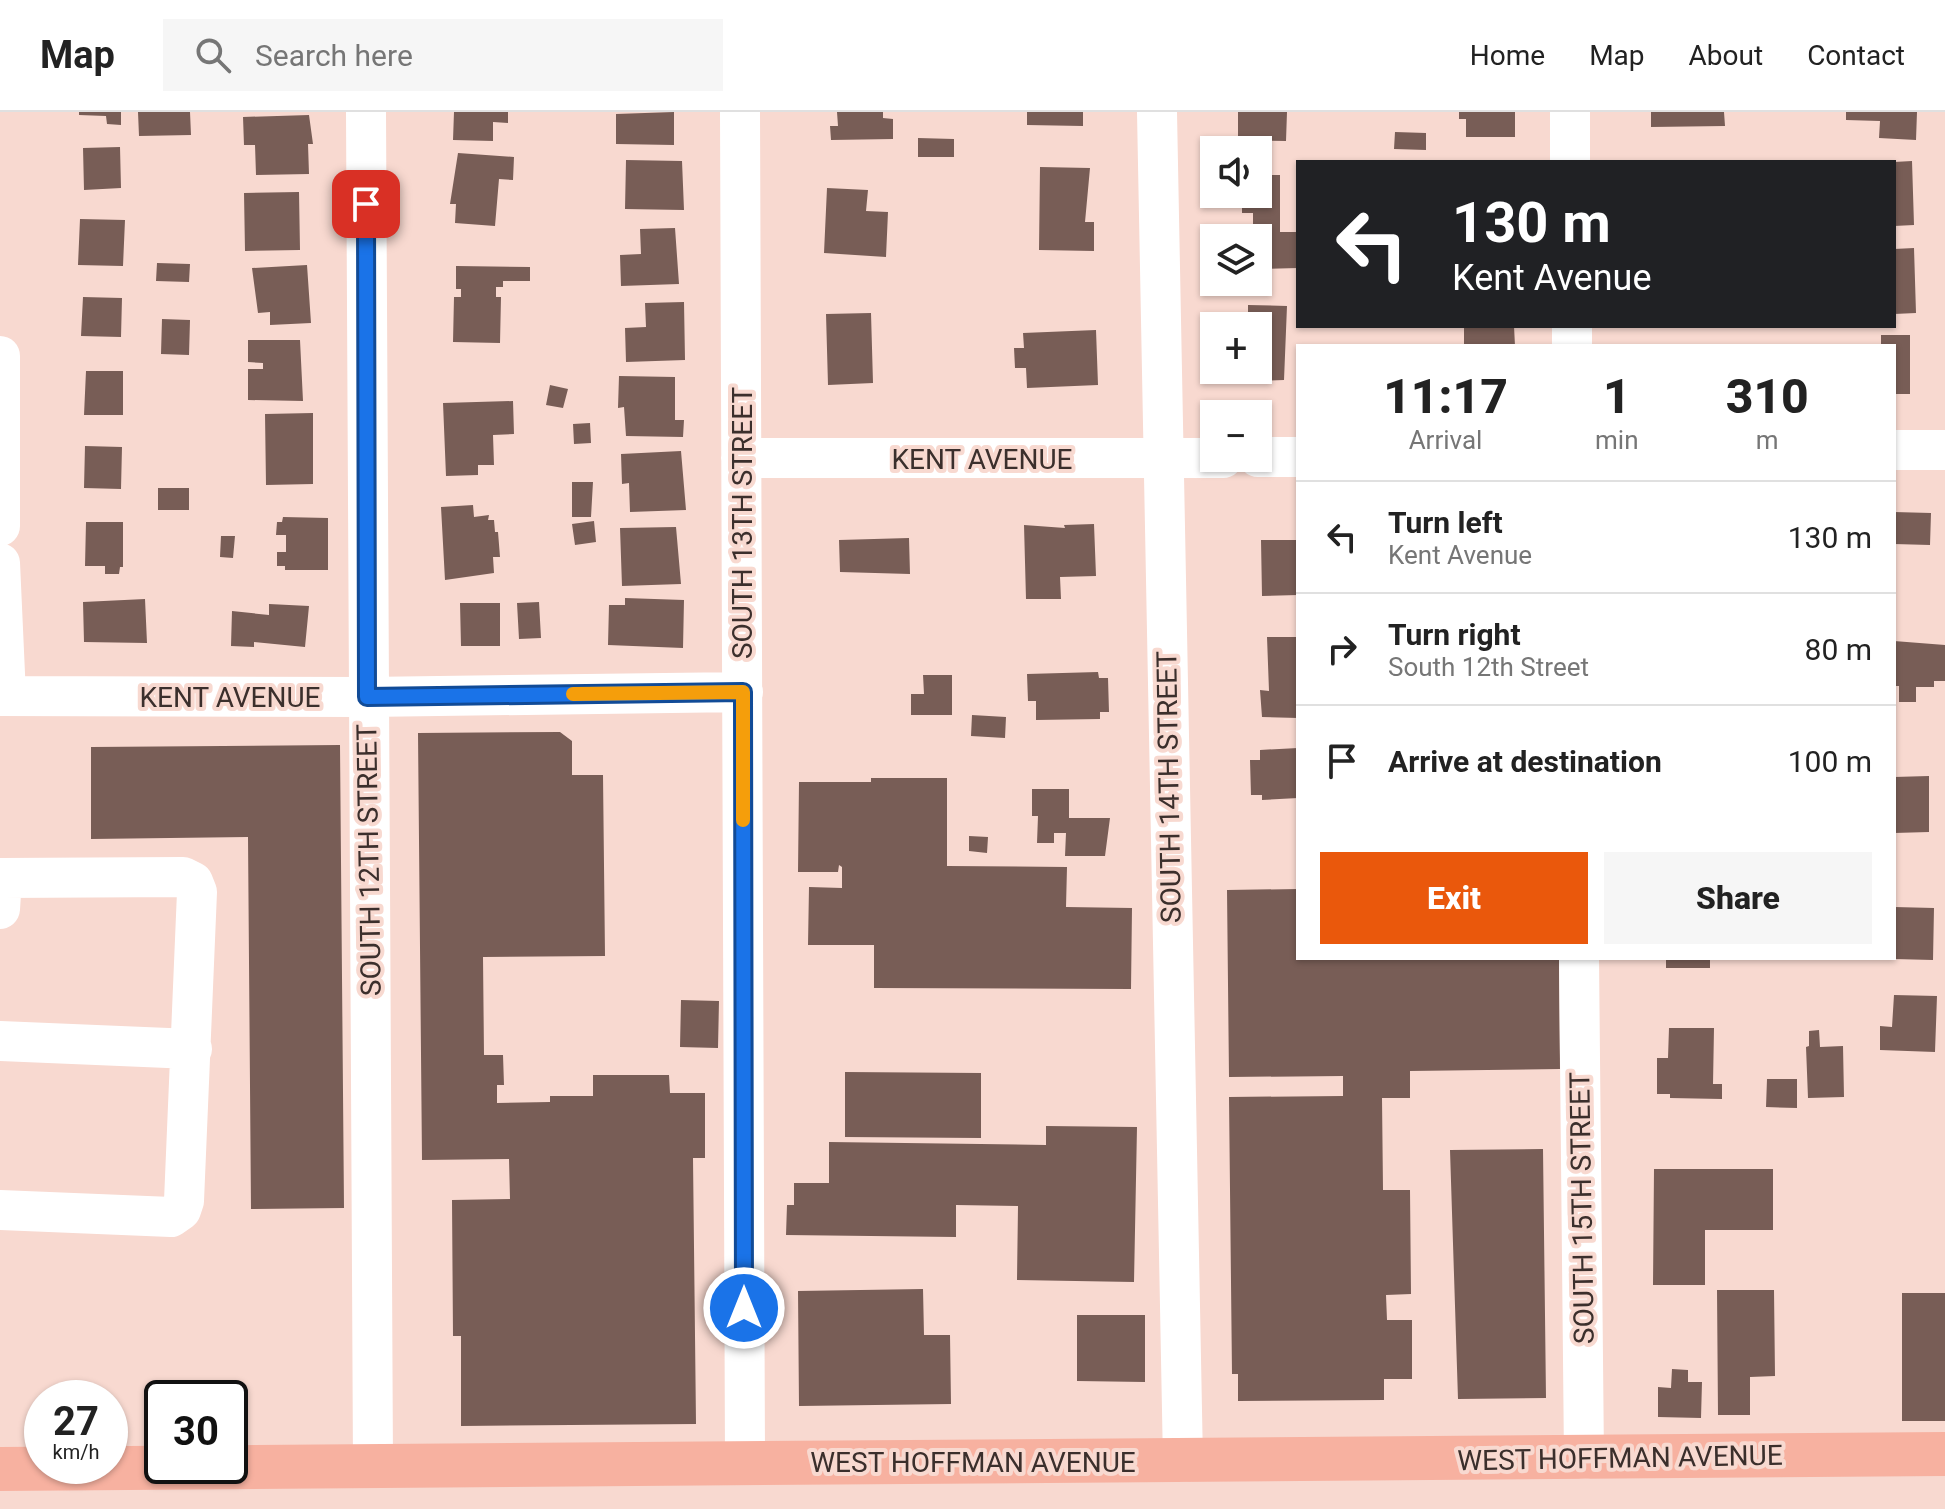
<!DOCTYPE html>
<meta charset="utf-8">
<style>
body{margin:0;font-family:Roboto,sans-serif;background:#f6f6f6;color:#222;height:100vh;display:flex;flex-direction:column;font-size:30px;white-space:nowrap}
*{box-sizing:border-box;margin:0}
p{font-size:26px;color:#767676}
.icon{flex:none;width:44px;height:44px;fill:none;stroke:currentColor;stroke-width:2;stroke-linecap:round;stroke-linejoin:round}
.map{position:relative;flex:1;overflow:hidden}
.panel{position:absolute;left:1296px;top:232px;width:600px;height:616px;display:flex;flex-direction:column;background:#fff;border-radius:0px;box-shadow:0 2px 6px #0004}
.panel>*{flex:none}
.top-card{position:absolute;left:1296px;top:48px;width:600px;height:168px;border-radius:0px;box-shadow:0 2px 6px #0004;background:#202124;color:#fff;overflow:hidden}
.buttons{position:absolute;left:1200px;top:24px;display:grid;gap:16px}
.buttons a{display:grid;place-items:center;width:72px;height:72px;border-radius:0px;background:#fff;box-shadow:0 2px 6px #0004;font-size:40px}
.speed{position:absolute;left:24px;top:1268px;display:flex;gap:16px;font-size:40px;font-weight:700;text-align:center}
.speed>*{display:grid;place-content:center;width:104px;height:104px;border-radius:50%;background:#fff;box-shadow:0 2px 6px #0004;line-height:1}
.speed small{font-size:20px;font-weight:400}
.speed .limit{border:4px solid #111;border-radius:12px;background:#fff;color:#111}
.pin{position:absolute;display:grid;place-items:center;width:68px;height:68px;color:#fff;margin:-34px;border-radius:16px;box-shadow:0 4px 12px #0006}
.me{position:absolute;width:88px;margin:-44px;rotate:0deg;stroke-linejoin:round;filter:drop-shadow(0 0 6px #0008)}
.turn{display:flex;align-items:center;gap:28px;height:168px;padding:0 24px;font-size:36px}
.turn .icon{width:104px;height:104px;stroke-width:2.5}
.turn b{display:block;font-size:56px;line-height:68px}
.eta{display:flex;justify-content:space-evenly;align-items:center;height:136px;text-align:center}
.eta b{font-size:48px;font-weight:800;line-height:56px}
.cta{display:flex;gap:16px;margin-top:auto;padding:16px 24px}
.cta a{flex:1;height:92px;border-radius:0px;background:#ea580c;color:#fff;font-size:32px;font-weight:800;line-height:92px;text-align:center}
.cta a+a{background:#f6f6f6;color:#222}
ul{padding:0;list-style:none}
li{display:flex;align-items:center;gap:24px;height:112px;padding:0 24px;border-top:2px solid #e0e0e0}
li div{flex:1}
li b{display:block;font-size:30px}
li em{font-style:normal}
header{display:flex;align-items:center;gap:48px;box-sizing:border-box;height:112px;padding:0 40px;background:#fff;border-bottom:2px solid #e0e0e0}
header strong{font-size:38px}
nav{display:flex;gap:44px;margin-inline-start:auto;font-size:28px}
.search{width:560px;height:72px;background:#f6f6f6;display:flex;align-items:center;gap:20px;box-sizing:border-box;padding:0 28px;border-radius:0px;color:#767676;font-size:30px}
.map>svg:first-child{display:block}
.building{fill:#785d56}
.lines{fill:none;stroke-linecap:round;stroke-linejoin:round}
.minor{stroke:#fff;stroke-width:40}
.major{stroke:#f7b1a0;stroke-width:44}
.route-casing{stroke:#114b97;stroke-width:20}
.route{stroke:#1a73e8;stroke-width:14}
.slow{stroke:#f59e0b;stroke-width:14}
.labels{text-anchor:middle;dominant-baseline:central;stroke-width:8;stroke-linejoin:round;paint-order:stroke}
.street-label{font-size:28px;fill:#3b2f2c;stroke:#f8d9d0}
</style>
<header>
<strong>Map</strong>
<div class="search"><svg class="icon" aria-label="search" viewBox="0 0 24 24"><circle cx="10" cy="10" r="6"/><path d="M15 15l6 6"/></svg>Search here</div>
<nav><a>Home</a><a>Map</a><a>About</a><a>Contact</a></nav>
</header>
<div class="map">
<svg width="1945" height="1397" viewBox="0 0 1945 1397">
<rect width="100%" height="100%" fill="#f8d9d0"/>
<path class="building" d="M 79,0 L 121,0 L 121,13 L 107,12 L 106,4 L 79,3 Z
M 138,0 L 190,0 L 191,23 L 139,24 Z
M 454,0 L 508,0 L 508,11 L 493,10 L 493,29 L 453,28 Z
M 674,0 L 674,33 L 616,32 L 616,2 Z
M 837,0 L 883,0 L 883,6 L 893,7 L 893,27 L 831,28 L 830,14 L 838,14 Z
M 1027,0 L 1083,0 L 1083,14 L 1027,13 Z
M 1238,0 L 1287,0 L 1286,29 L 1238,28 Z
M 1459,0 L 1515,0 L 1515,25 L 1466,25 L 1466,7 L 1459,7 Z
M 1651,0 L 1724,0 L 1725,14 L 1651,15 Z
M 1846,0 L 1917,0 L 1916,28 L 1879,26 L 1880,9 L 1846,8 Z
M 309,3 L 313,32 L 308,32 L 309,62 L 256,63 L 255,33 L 244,33 L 243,5 Z
M 1395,20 L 1426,21 L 1426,38 L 1394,37 Z
M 918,26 L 954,27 L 954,45 L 918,45 Z
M 120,35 L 121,76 L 84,78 L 83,36 Z
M 458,41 L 514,45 L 513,68 L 499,67 L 495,114 L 455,111 L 456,92 L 450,92 Z
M 626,48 L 682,49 L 684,98 L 625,97 Z
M 1912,49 L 1914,113 L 1894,114 L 1894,50 Z
M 1040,55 L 1090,56 L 1085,110 L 1094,110 L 1094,139 L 1039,138 Z
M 1258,63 L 1280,63 L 1280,120 L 1298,120 L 1298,156 L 1258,157 L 1258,126 L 1253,126 L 1253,101 L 1242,101 L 1242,82 L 1258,82 Z
M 827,76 L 868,78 L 866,99 L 888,100 L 886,145 L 824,141 Z
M 299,80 L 300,138 L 245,139 L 244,81 Z
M 80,107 L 125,108 L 123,154 L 78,153 Z
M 675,116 L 679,172 L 621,174 L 620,143 L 641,142 L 640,117 Z
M 1914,136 L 1916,201 L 1894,202 L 1894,137 Z
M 157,151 L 190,152 L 189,170 L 156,169 Z
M 307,153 L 311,211 L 270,213 L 270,200 L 258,201 L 252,156 Z
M 456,154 L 530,155 L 530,169 L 503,169 L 503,175 L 496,175 L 496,185 L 501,185 L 500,231 L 453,230 L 454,185 L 461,185 L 461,177 L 456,177 Z
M 83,185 L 122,186 L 121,225 L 81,224 Z
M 684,190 L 685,248 L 626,250 L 625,216 L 646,215 L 645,191 Z
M 1248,193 L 1287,194 L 1284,268 L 1247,269 L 1247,258 L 1258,258 L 1258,214 L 1248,214 Z
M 871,201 L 873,271 L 828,273 L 826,202 Z
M 162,207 L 190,208 L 189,243 L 161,242 Z
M 1464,214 L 1514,214 L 1515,234 L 1464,234 Z
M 1096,218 L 1098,273 L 1027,276 L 1026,256 L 1015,256 L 1014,236 L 1024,236 L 1023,221 Z
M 1881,223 L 1910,223 L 1910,282 L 1894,282 L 1894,234 L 1881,234 Z
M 248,228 L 300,228 L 303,289 L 248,288 L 248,257 L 263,257 L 263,251 L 248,250 Z
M 86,259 L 123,259 L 123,303 L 84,303 Z
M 619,264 L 675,265 L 675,308 L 684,308 L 683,325 L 626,324 L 624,295 L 618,296 Z
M 550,273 L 568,277 L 563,296 L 546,293 Z
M 513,289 L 514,322 L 493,323 L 494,353 L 478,353 L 478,363 L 446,364 L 443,291 Z
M 313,301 L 313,372 L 266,373 L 265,302 Z
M 590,311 L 591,331 L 574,332 L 573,312 Z
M 85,334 L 122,335 L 121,377 L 84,376 Z
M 681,339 L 686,398 L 630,400 L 629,371 L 622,372 L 621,342 Z
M 572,370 L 593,370 L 591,405 L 572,405 Z
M 158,376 L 189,376 L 189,398 L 158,398 Z
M 473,393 L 474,405 L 489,403 L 488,408 L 494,408 L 495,420 L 498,420 L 500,445 L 493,445 L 494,461 L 445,468 L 441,395 Z
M 1894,400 L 1931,401 L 1930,433 L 1894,432 Z
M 283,405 L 328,406 L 328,458 L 285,458 L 285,454 L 277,454 L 277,440 L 286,440 L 286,423 L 276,423 L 277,410 L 282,410 Z
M 594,409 L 596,430 L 575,433 L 572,412 Z
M 86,410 L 123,410 L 123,455 L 120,455 L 119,462 L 105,462 L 105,454 L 85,454 Z
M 1094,412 L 1096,464 L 1060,465 L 1061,487 L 1026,487 L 1024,413 L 1065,416 L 1064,413 Z
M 676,415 L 681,472 L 622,474 L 620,416 Z
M 221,424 L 235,424 L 233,446 L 220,445 Z
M 909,426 L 910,462 L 840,460 L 839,428 Z
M 1261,428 L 1298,428 L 1298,483 L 1262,484 Z
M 625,486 L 684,488 L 683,536 L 608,533 L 609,493 L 625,493 Z
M 145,487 L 147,531 L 84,530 L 83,490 Z
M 539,490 L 541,526 L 519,527 L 517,491 Z
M 460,491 L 500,491 L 500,534 L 461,534 Z
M 269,492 L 309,494 L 305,535 L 254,530 L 254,535 L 231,534 L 232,499 L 269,503 Z
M 1267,525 L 1298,525 L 1298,606 L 1262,605 L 1260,578 L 1269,579 Z
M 1894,529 L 1945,533 L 1945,569 L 1934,569 L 1934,575 L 1916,575 L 1916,590 L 1899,590 L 1899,574 L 1894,574 Z
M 1098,560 L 1099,566 L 1108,566 L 1109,600 L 1100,600 L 1100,607 L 1036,608 L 1036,589 L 1028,589 L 1027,562 Z
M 923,563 L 952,563 L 952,603 L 911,603 L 911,582 L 924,582 Z
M 972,603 L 1006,605 L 1005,626 L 971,624 Z
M 560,620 L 572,629 L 572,663 L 603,663 L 605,844 L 483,845 L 484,943 L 503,943 L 504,973 L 497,973 L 497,991 L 550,990 L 550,984 L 593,984 L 593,963 L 669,963 L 670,981 L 705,981 L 705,1046 L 693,1046 L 696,1312 L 461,1314 L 461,1224 L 453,1224 L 452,1088 L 510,1087 L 509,1047 L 422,1048 L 418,621 Z
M 340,633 L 344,1096 L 251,1097 L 248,725 L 91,727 L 91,635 Z
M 1298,636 L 1298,686 L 1262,688 L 1262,683 L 1251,683 L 1250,648 L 1260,648 L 1260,638 Z
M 1929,664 L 1929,720 L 1894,721 L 1894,665 Z
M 871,666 L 947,666 L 947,754 L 1067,755 L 1066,795 L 1132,796 L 1131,877 L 874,876 L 874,833 L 808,833 L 809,775 L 842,776 L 842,755 L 839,753 L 838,760 L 798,760 L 799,670 L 871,670 Z
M 1032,677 L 1069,677 L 1069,706 L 1110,706 L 1105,744 L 1065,744 L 1066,721 L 1054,721 L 1054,731 L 1037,731 L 1038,704 L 1032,704 Z
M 969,724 L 988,725 L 987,741 L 969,739 Z
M 1298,777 L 1298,846 L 1559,846 L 1560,957 L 1410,959 L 1410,986 L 1382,986 L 1383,1078 L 1410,1078 L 1411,1182 L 1386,1183 L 1387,1208 L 1412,1208 L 1412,1267 L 1384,1267 L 1384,1288 L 1238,1289 L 1238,1262 L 1232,1262 L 1229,985 L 1343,984 L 1343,964 L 1229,965 L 1227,778 Z
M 1894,795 L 1934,796 L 1933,848 L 1894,847 Z
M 1666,846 L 1710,846 L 1710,856 L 1666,856 Z
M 1894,883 L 1937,884 L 1935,940 L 1880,938 L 1880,914 L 1892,915 Z
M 681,888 L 719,889 L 718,936 L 680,935 Z
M 1669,916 L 1714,916 L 1713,972 L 1722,972 L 1722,987 L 1670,986 L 1670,982 L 1657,982 L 1657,946 L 1668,946 Z
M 1819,918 L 1820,935 L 1843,934 L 1844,985 L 1808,986 L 1806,935 L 1809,934 L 1809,919 Z
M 845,960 L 981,961 L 981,1026 L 845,1025 Z
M 1767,967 L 1797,967 L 1797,996 L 1766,995 Z
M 1046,1014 L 1137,1015 L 1134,1170 L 1017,1168 L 1018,1094 L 956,1093 L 956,1125 L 786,1123 L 787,1093 L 794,1093 L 794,1071 L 829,1071 L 829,1030 L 1046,1033 Z
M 1543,1037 L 1546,1286 L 1458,1287 L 1450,1038 Z
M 1654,1057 L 1773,1057 L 1773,1118 L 1705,1118 L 1705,1173 L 1653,1173 Z
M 923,1177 L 924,1223 L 950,1223 L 951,1292 L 799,1294 L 798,1179 Z
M 1717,1178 L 1774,1178 L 1775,1264 L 1750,1265 L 1750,1303 L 1718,1303 Z
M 1902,1181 L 1945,1181 L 1945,1309 L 1902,1309 Z
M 1077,1203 L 1145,1203 L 1145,1270 L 1077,1269 Z
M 1672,1257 L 1688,1258 L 1688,1270 L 1702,1270 L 1701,1306 L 1658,1305 L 1658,1275 L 1671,1276 Z"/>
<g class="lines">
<path class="minor" d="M 366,0 L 373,1353
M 740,0 L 745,1349
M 1157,0 L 1183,1350
M 1570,0 L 1570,50
M 1572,214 L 1572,234
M 0,244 L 0,414
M 1894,338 L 1945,338
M 1258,345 L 1298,345
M 741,346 L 1223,346
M 0,451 L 6,584
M 0,584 L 367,585 L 743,580
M 0,797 L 2,766 L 183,765 L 193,770 L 197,780 L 184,1089 L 181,1098 L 171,1105 L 0,1098
M 1579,846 L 1584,1347
M 0,929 L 192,937"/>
<path class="major" d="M 0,1357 L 1945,1342"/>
</g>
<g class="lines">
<g class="route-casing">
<path id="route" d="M 366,92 L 367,585 L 743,580 L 744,1196"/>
</g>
<use href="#route" class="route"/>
<path class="slow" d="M 573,582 L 743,580 L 743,708"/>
</g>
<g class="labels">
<g class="street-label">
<text x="982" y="347">KENT AVENUE</text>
<text transform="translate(742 411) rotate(-90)">SOUTH 13TH STREET</text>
<text x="230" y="585">KENT AVENUE</text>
<text transform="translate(1169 675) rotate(-91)">SOUTH 14TH STREET</text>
<text transform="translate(369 748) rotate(-91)">SOUTH 12TH STREET</text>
<text transform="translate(1582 1096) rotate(-91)">SOUTH 15TH STREET</text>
<text transform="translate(1620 1346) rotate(-1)">WEST HOFFMAN AVENUE</text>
<text x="973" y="1350">WEST HOFFMAN AVENUE</text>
</g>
</g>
</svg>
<div class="buttons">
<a><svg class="icon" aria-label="sound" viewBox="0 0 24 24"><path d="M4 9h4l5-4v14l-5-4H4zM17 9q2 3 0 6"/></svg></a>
<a><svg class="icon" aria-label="layers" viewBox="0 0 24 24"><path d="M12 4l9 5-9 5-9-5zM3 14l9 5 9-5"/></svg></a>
<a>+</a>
<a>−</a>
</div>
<div class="speed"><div>27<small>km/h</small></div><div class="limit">30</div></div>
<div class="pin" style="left:366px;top:92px;background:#d93025"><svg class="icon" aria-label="arrive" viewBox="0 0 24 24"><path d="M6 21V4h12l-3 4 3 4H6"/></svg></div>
<svg class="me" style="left:744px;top:1196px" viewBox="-20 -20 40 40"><circle r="17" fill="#1a73e8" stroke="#fff" stroke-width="3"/><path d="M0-11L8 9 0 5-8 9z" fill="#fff"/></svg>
<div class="top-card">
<div class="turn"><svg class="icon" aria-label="left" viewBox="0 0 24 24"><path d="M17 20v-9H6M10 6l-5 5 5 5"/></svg><div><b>130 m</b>Kent Avenue</div></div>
</div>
<section class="panel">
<div class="eta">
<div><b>11:17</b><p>Arrival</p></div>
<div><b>1</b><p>min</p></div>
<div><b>310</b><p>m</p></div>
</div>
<ul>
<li><svg class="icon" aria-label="left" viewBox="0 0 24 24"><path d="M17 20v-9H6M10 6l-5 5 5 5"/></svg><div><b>Turn left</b><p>Kent Avenue</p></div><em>130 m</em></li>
<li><svg class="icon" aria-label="right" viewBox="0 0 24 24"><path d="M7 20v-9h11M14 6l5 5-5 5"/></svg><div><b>Turn right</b><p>South 12th Street</p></div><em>80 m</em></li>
<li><svg class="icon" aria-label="arrive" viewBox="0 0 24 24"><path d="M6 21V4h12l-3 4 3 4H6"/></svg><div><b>Arrive at destination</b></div><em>100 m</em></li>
</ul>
<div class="cta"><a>Exit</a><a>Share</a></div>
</section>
</div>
